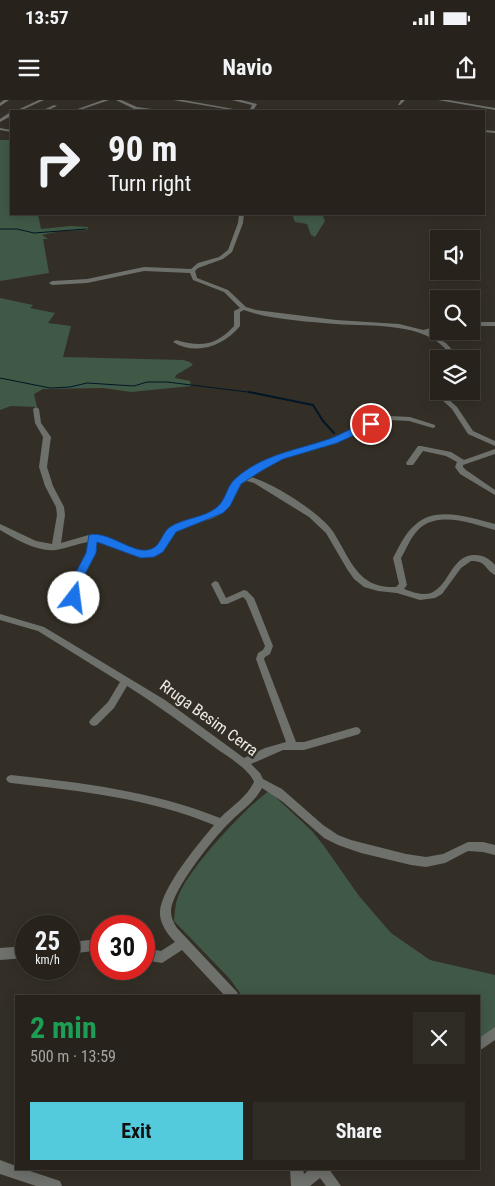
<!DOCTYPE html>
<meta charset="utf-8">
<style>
body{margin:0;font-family:"Roboto Condensed",sans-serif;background:#2f2b25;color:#f1f3f6;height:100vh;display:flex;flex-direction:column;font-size:19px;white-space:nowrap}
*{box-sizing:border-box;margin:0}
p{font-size:16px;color:#a4a4a3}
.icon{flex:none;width:28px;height:28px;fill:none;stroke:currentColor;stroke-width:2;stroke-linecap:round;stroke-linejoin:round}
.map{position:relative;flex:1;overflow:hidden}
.sheet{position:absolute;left:15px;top:895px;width:465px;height:175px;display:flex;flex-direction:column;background:#27231c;border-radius:0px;box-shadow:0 2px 12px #0003,0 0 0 1px #43403b}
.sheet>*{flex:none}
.top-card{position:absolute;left:10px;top:10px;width:475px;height:105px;border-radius:0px;box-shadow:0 2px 12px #0003,0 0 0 1px #43403b;background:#27231c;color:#f1f3f6;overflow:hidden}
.buttons{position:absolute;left:430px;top:130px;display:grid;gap:10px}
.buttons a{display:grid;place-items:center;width:50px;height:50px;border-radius:0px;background:#27231c;box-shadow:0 2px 12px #0003,0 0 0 1px #43403b;font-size:25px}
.speed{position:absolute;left:15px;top:815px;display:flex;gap:10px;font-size:25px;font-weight:700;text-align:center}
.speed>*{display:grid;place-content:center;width:65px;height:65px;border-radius:50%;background:#27231c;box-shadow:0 2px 12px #0003,0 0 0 1px #43403b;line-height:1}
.speed small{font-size:12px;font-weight:400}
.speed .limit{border:8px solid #d22;background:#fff;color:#111}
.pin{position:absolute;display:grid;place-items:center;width:42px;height:42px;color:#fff;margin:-21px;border:2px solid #fff;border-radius:50%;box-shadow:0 1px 5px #0007}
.me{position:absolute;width:55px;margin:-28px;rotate:15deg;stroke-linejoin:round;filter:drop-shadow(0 0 4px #0008)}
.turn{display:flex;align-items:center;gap:18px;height:105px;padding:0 15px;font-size:22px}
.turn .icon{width:65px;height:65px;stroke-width:2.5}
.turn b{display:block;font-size:35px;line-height:42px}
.round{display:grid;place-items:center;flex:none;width:52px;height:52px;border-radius:0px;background:#2f2b25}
.headline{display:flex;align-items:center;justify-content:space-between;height:85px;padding:0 15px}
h1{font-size:30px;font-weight:700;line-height:38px;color:#1e9e55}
.button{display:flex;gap:10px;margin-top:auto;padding:10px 15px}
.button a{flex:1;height:58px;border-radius:0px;background:#54cadd;color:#111;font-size:20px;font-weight:700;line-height:58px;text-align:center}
.button a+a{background:#2f2b25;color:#f1f3f6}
.status{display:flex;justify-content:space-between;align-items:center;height:35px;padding:0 25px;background:#27231c;direction:ltr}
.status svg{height:14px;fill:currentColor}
header{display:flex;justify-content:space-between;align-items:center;height:65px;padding:0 15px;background:#27231c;font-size:22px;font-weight:700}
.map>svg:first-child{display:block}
.green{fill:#405947}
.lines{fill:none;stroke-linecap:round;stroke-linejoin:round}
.stream-far1{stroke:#001627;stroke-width:1}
.stream{stroke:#001627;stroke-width:2}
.minor{fill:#6e706c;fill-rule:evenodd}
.route{fill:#1a73e8;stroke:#114b97}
.labels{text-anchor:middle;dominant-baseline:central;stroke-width:5;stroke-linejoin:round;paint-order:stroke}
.street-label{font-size:16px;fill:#edeae4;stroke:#342f26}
</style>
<div class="status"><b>13:57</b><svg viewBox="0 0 49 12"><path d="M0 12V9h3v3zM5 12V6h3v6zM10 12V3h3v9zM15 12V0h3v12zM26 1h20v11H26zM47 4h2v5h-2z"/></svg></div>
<header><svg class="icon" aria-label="menu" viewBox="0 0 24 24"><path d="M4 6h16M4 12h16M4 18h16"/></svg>Navio<svg class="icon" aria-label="share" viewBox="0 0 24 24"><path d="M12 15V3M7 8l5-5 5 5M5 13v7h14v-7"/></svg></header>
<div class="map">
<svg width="495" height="1086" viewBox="0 0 495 1086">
<rect width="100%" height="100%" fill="#342f26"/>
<path class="green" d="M 0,40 L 11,40 L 11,114 L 38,114 L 41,129 L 71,126 L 88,127 L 87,130 L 61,131 L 42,135 L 48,139 L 43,139 L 49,173 L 0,181 Z
M 292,114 L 322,114 L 325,121 L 315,137 L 311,135 L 307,124 L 295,122 Z
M 0,198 L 33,205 L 30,208 L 55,213 L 48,223 L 71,226 L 63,257 L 183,260 L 190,262 L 193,265 L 176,275 L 175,278 L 190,281 L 191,286 L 131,292 L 103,288 L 43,289 L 34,294 L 37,307 L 11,306 L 0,310 Z
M 269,691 L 312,731 L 324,746 L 359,796 L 391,833 L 430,860 L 495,875 L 495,933 L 479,945 L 479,896 L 242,896 L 230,879 L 174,821 C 175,813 175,804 178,797 C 188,769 244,709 269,691 Z"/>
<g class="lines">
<path class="stream-far1" d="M 0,129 L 17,129 L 34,133 L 86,129
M 0,278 L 50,288 L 70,287 L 87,283 L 134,286 L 147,282 L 167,282 L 256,293"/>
<path class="stream" d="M 249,292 L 313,305 L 323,321 L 334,333"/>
<path class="minor" d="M 4,0 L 9,0 L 0,6 L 0,3 Z
M 39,0 L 44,0 L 20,11 L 15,11 Z
M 103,0 L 109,0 L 77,11 L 72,11 Z
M 116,0 L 121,0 L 137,7 L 166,11 L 140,9 L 129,11 L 134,9 Z
M 173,0 L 183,0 L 245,11 L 237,11 Z
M 232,0 L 241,0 L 257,4 L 253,11 L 249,11 L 252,5 Z
M 401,0 L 405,0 L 400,5 L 398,5 Z
M 438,0 L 448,0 L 495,8 L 495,10 Z
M 54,5 L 57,6 L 46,11 L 41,11 Z
M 9,13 L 11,13 L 11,16 L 0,22 L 0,19 Z
M 0,28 L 11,30 L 11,32 L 0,30 Z
M 484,30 L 495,31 L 495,33 L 484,32 Z
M 239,114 L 244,114 L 243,123 L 232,152 L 223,159 L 198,168 L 195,171 L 197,178 L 228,190 L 246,207 L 256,210 L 336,220 L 399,224 L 423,230 L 439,226 L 439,230 L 428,233 L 446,243 L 455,253 L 452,259 L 446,259 L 449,253 C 425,221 371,227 336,224 C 306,221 272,220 244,210 L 240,212 L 240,226 C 224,246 196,256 173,242 L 176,240 C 201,247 216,246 234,226 L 234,211 L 240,208 L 224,192 L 193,180 L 190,173 L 144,171 L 87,183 L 52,185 L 49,183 L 52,181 L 87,179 L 144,167 L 191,169 L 198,163 L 219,157 L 228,150 L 238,123 Z
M 471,222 L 495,222 L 495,226 L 471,226 Z
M 439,267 L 436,288 L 457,307 L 473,331 L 495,341 L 495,346 L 468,334 L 452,309 L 431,290 L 431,277 L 437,268 Z
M 36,307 L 39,309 L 41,323 L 51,337 L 47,367 L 53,386 L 64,407 L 65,415 L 61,443 L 92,434 L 113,440 L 140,451 L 150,451 L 156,447 L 170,427 L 183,421 L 204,415 L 217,409 L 225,400 L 234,380 L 276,355 L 331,339 L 389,316 L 410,317 L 435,325 L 435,327 L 433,328 L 409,321 L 390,320 L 335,343 L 282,359 L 251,377 C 273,383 317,411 331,429 C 346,449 353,480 381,486 C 385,487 391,487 396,487 L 399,484 L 393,458 C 399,447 405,433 415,425 C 436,405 471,418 495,424 L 495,430 C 473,424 440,411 420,428 C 411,436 407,448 401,458 L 407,485 L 404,489 C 412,492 423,496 431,493 C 450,485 451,455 475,455 C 483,455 490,459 495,465 L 495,475 C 484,469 487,461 471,461 L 461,468 L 442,494 L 435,498 L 420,500 L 397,493 L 378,491 L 364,487 L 354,479 L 347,469 L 326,433 L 309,417 L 254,383 L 247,381 L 240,384 C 235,394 232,406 222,413 C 209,423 190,421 176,431 C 164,439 165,457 146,457 C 128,458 114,443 96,442 L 95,453 L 83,477 L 76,503 L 72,506 L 69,505 L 68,503 L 75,477 L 87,453 L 88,442 C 77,444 67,448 56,450 C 37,452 17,440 0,430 L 0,424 L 36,441 L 52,444 L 57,415 L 56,407 L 45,386 L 39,367 L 43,337 L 35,323 L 33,309 Z
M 418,346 L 421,346 L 451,352 L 464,360 L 495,349 L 495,354 L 463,365 L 463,367 L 466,370 L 495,390 L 495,395 L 460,374 L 455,367 L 457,362 L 446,356 L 423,351 L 413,365 L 407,365 L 406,363 Z
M 215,481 L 218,482 L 226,498 L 244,490 L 247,491 L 254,498 L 273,546 L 270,554 L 265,557 L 264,559 L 296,642 L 304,642 L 356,627 L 359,628 L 361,631 L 359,634 L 356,635 L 304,650 L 283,650 L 251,664 L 260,673 L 263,679 L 282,689 L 323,725 L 338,735 L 351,740 L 406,754 L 426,757 L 443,754 L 468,742 L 483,742 L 495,745 L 495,755 L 483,752 L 468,751 L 445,763 L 426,767 L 411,765 L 361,753 L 338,745 L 324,738 L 283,702 L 262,688 C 254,703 239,712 228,724 C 212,740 173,789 171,810 C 171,817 173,822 177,828 L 237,892 L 239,896 L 225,896 L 182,850 L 162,863 L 144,860 L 144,848 L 161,851 L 175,842 C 167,834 159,822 160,811 C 162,787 199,743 214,725 C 149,698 80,691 11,683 L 8,682 L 6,679 L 8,676 L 11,675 C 83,683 153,691 220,718 C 232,706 247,697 254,682 C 250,670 227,656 217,649 C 187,627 159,606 127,586 L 114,608 L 97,625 L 94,626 L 91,625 L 89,622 L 91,619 L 108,602 L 120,582 L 38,531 L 0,520 L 0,514 L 44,527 L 165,600 L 244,658 L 265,648 L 286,642 L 256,559 L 258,553 L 263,550 L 265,546 L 246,500 L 243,497 L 227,504 L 221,504 L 211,484 Z
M 101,839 L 101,850 L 69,854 L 69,842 Z
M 26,846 L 26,858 L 0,860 L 0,848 Z
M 495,927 L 495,940 L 479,951 L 479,938 Z
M 0,1060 L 16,1066 L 16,1069 L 24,1069 L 60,1081 L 62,1086 L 36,1086 L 0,1074 Z
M 290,1069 L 303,1069 L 304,1074 L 310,1069 L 329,1069 L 341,1086 L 326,1086 L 320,1078 L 310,1086 L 291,1086 Z"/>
</g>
<path class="route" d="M 371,321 L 376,324 L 374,326 L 337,343 L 283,359 L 261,371 L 241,384 L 230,406 L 223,413 L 176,432 L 163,452 L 154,457 L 141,458 L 97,442 L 96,453 L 84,476 L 79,498 L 74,502 L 70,501 L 69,498 L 74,476 L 86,453 L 89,435 C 109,430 134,456 151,449 C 161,446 162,432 170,427 C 184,418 203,418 216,408 C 226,401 226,387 235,379 C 261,355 297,350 329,339 C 343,334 356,325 371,321 Z"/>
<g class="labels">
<g class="street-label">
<text transform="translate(209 618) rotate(36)">Rruga Besim Cerra</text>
</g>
</g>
</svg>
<div class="buttons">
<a><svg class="icon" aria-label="sound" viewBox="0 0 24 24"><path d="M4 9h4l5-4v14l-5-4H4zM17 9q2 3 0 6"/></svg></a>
<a><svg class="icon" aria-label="search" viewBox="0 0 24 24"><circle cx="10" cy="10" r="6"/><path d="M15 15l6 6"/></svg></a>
<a><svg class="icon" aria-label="layers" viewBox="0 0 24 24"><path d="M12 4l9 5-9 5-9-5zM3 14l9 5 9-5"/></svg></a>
</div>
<div class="speed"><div>25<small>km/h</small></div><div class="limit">30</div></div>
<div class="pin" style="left:371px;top:324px;background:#d93025"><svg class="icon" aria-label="arrive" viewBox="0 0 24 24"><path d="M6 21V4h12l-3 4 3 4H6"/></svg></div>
<svg class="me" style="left:74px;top:498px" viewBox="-20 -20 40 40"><circle r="19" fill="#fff"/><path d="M0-13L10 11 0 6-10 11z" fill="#1a73e8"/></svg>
<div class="top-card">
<div class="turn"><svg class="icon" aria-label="right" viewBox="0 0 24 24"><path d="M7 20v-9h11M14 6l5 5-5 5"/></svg><div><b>90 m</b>Turn right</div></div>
</div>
<section class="sheet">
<div class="headline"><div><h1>2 min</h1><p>500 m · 13:59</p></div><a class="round"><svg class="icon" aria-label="close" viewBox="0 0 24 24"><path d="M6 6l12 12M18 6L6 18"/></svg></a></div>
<div class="button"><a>Exit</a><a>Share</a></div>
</section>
</div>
